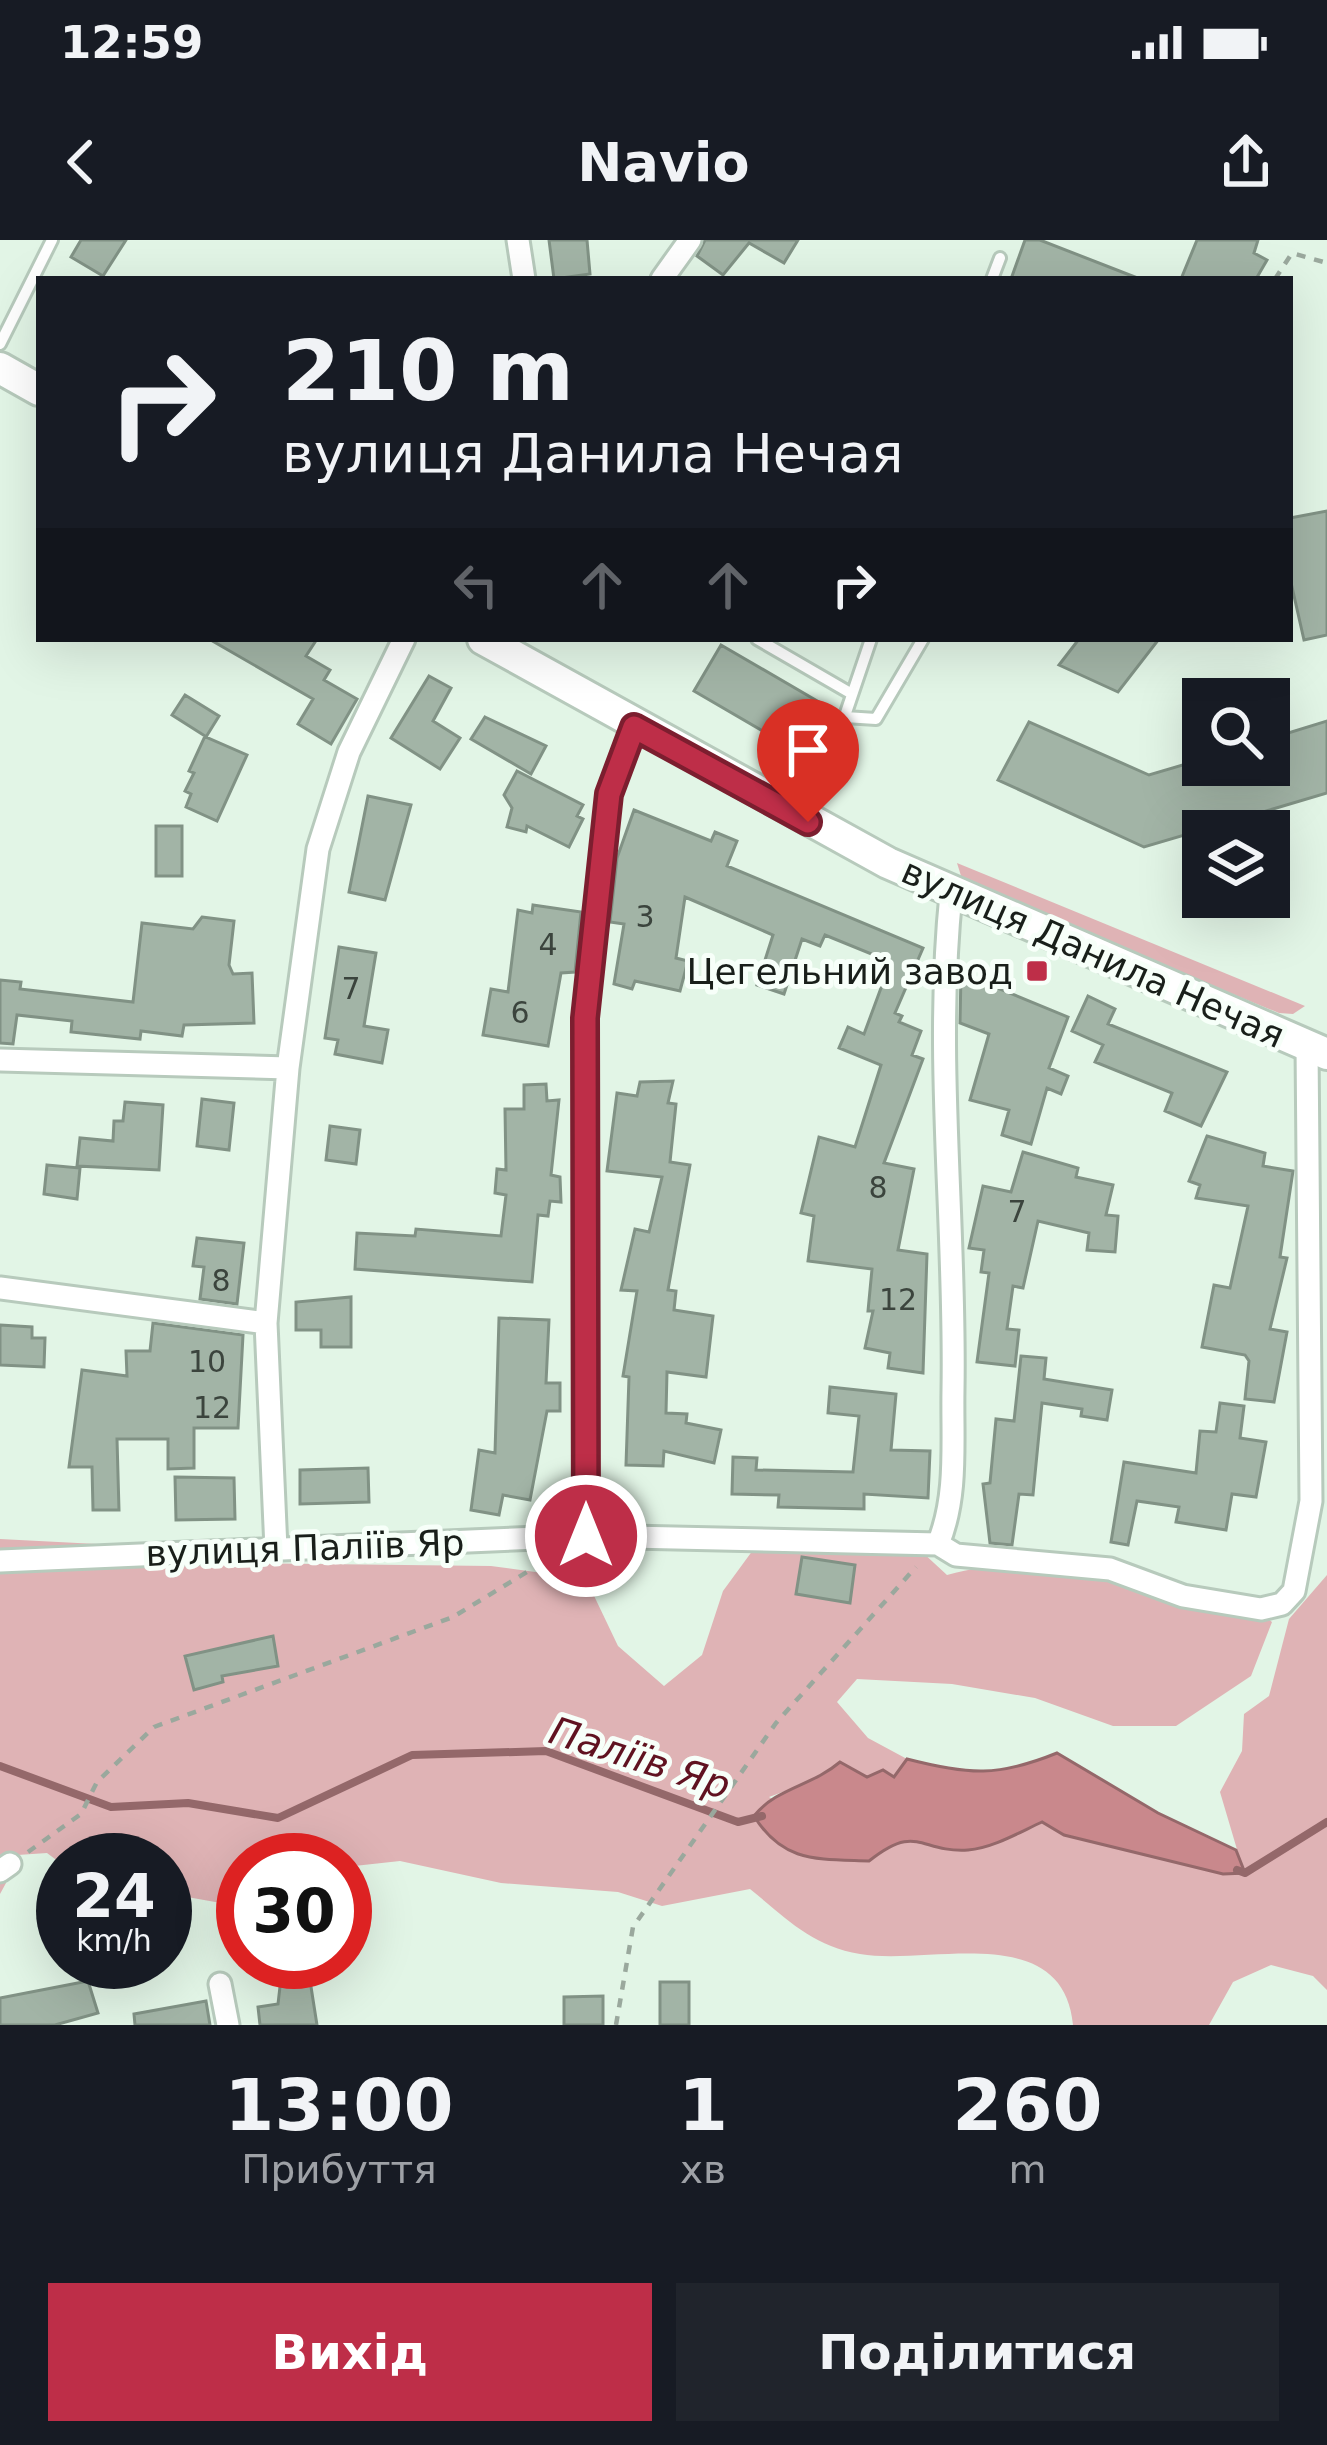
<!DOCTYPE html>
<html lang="uk">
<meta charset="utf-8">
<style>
body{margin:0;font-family:"DejaVu Sans",sans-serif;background:#20242c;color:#f1f3f6;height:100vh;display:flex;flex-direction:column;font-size:45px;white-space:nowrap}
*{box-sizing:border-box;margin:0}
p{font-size:39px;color:#9ea1a6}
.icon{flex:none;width:66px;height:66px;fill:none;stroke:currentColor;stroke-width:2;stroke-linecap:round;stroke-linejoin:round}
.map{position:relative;height:1785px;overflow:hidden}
.details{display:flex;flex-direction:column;background:#171b24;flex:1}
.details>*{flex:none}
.hud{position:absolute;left:36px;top:36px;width:1257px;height:366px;border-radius:0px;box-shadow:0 12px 48px #0002;background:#171b24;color:#f1f3f6;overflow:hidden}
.tools{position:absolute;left:1182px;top:438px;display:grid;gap:24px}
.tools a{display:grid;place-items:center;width:108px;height:108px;border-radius:0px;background:#171b24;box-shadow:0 12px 48px #0002;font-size:60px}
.speed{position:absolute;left:36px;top:1593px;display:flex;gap:24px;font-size:60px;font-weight:700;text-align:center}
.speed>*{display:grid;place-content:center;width:156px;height:156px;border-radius:50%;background:#171b24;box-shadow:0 12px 48px #0002;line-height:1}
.speed small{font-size:30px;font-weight:400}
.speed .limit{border:18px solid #d22;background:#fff;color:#111}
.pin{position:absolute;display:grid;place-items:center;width:102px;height:102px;color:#fff;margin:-123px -51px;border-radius:50% 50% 50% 0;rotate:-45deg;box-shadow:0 0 12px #0007}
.pin .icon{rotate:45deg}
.me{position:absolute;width:132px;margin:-66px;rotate:0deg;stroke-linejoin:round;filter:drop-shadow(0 0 9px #0008)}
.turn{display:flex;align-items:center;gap:42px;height:252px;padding:0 48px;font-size:54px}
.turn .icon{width:156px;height:156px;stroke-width:2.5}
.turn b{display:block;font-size:84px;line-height:102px}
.lanes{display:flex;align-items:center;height:114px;padding:0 48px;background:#0003;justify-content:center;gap:60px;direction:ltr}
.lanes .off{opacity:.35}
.eta{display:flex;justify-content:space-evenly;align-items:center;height:204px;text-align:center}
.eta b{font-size:72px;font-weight:800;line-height:84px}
.button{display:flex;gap:24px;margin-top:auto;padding:24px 48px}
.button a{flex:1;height:138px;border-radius:0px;background:#be2e48;color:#fff;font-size:48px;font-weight:800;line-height:138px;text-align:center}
.button a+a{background:#20242c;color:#f1f3f6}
.status{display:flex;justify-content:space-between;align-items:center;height:84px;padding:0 60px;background:#171b24;direction:ltr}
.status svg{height:33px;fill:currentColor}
header{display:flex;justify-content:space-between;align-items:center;height:156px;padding:0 48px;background:#171b24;font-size:54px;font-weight:800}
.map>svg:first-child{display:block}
.green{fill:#dfb3b5}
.water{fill:#c9888c;stroke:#94686a;stroke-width:3}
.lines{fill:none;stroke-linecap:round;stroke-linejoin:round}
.stream{stroke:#94686a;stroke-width:8}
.building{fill:#a2b4a6;stroke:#819285;stroke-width:3}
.service-casing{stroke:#b7cabc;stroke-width:16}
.minor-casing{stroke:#b7cabc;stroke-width:27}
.secondary-casing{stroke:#b7cabc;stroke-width:36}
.path{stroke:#9aa89d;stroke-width:4.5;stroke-dasharray:9 9;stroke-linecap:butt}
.service{stroke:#fff;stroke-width:10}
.minor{stroke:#fff;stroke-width:21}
.secondary{stroke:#fff;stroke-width:30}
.route-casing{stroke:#7c1e2f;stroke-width:30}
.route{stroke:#be2e48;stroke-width:21}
.poi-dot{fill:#be2e48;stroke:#f7fff9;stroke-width:4.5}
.labels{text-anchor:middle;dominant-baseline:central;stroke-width:10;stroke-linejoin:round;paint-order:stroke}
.number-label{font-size:30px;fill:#3b443d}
.street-label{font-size:36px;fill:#191f1a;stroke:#f7fff9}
.poi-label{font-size:36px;fill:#191f1a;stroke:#f7fff9;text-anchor:end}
.water-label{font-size:39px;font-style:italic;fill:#601220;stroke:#f7fff9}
</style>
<div class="status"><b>12:59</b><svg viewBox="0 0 49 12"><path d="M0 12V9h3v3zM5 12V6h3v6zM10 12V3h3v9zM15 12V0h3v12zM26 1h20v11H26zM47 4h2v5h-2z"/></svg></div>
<header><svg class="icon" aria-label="back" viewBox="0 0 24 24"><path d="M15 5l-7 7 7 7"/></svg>Navio<svg class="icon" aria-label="share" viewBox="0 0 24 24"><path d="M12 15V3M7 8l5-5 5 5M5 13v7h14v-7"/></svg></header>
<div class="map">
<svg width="1327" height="1785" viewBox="0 0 1327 1785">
<rect width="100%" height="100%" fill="#e2f5e6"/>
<path class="green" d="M 957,623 L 1305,766 L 1293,774 L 1279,773 L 974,648 L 962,639 Z
M 0,1299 L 97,1304 L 144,1322 L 491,1326 L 586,1339 L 618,1406 L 664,1446 L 702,1415 L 723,1351 L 753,1310 L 921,1311 L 947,1335 C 1048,1305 1161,1347 1260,1373 L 1272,1382 L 1251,1436 L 1176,1486 L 1113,1486 L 1035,1458 L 952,1444 L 857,1439 L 837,1462 L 868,1498 L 907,1519 L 894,1538 L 883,1530 L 867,1538 L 839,1522 L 821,1538 L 769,1557 L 869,1621 C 918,1582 919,1613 968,1610 C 992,1608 1020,1592 1042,1582 L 1064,1595 L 1223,1634 L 1244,1633 L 1220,1552 L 1242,1511 L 1244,1474 L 1269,1456 L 1289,1379 L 1327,1335 L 1327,1750 L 1313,1736 L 1271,1725 L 1233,1742 L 1209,1785 L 1073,1785 C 1063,1679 929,1726 860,1714 C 812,1706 787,1679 750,1649 L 662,1666 L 618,1652 L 501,1643 L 400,1621 L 345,1627 L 345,1620 L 243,1620 L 243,1667 L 165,1653 L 165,1620 L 63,1620 L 63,1625 L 47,1613 L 3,1616 L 6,1643 L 0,1654 Z"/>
<path class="water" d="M 1057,1513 L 1158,1573 L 1236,1610 L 1245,1633 L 1223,1634 L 1064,1595 L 1042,1582 C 1020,1592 993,1608 968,1610 C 919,1613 918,1582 869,1621 C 817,1619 783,1623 754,1576 C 776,1548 812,1546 840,1522 L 867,1537 L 883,1530 L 894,1537 L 907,1519 C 969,1535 998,1537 1057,1513 Z"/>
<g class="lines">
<path class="stream" d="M 0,1526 L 111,1567 L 188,1563 L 278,1578 L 412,1515 L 546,1511 L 738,1582 L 762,1576
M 1237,1630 L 1245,1633 L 1327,1582"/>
</g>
<path class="building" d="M 81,0 L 126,0 L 103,36 L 71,17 Z
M 549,0 L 587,0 L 590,34 L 554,39 Z
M 705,0 L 798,0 L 784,23 L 749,3 L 723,35 L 697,16 Z
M 1025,0 L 1040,0 L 1140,39 L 1011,39 Z
M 1197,0 L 1258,0 L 1254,13 L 1267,20 L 1256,39 L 1181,39 Z
M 1327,271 L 1327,395 L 1304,400 L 1290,338 L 1290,278 Z
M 209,399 L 317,399 L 306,416 L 330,430 L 324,440 L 357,459 L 331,504 L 298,484 L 313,459 Z
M 1079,399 L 1159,399 L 1118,452 L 1059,425 Z
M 721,405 L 831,469 L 804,515 L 694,451 Z
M 429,436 L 451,448 L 433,481 L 460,498 L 440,529 L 391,498 Z
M 185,455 L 219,476 L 206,497 L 247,515 L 217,581 L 186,567 L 191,554 L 185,551 L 194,533 L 189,531 L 205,496 L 172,475 Z
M 485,477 L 546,506 L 531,534 L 471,499 Z
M 1327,481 L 1327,553 L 1144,607 L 998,540 L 1029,482 L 1149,535 L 1203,519 L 1203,525 L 1269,525 L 1269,499 Z
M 517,531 L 583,565 L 577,576 L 583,579 L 569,607 L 527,586 L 526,592 L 507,587 L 512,568 L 504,555 Z
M 368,556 L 411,565 L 385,660 L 349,652 Z
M 634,570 L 711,601 L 715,592 L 737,601 L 727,626 L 923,708 L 895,773 L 902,776 L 899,782 L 921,791 L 912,815 L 923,819 L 884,923 L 914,929 L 898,1010 L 927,1014 L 923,1133 L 888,1128 L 890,1113 L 865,1108 L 873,1071 L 868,1071 L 872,1029 L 808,1021 L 814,976 L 801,973 L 819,897 L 855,907 L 881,825 L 839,808 L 848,787 L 864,794 L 888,729 L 876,724 L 879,717 L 825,695 L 820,706 L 802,699 L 784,754 L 757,745 L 773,695 L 685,657 L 676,718 L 688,721 L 680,751 L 635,741 L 632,749 L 614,744 L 624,684 L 610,682 L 617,618 Z
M 156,586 L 182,586 L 182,636 L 156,636 Z
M 533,665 L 581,672 L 575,732 L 561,733 L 548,806 L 483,795 L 491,749 L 508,752 L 518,670 L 532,673 Z
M 202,677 L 234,681 L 229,725 L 233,734 L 252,733 L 254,783 L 184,785 L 182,796 L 141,791 L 140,799 L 71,792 L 72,781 L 17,775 L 13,804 L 0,803 L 0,740 L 21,742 L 20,749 L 133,762 L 142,683 L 193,689 Z
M 339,707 L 376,713 L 364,786 L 388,790 L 382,823 L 335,814 L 338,800 L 325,798 Z
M 961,733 L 1068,777 L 1049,828 L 1068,836 L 1061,854 L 1047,848 L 1031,904 L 1002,895 L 1009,870 L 970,860 L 989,794 L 960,783 Z
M 1088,756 L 1115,769 L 1108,784 L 1227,832 L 1201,886 L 1165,871 L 1172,853 L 1095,822 L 1103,805 L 1072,791 Z
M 673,841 L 668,863 L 676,864 L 670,922 L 690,925 L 668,1050 L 676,1051 L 674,1070 L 713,1076 L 706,1137 L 667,1132 L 666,1173 L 687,1174 L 686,1183 L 721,1190 L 714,1223 L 664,1211 L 663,1226 L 626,1225 L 629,1137 L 623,1136 L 637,1051 L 621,1050 L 635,989 L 649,992 L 662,937 L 607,931 L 617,853 L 637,856 L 640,842 Z
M 546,844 L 547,861 L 559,860 L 551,935 L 560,937 L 561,962 L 550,961 L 548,976 L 538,975 L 532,1042 L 355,1029 L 357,993 L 415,996 L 416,989 L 501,996 L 506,955 L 495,953 L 497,929 L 506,930 L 505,869 L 524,869 L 524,845 Z
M 202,859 L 234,863 L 229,910 L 197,906 Z
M 125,862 L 163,865 L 159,930 L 77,926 L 80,898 L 113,901 L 114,881 L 123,881 Z
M 330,886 L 360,890 L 356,924 L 326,920 Z
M 1207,896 L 1265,913 L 1263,926 L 1293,931 L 1280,1017 L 1287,1018 L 1270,1089 L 1287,1092 L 1274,1162 L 1245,1159 L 1249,1121 L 1245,1115 L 1202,1107 L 1214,1045 L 1230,1048 L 1248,966 L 1196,958 L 1200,945 L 1189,941 Z
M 1023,912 L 1078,928 L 1076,937 L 1113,945 L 1106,975 L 1118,976 L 1115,1012 L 1087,1010 L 1089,993 L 1038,981 L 1023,1048 L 1013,1046 L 1007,1089 L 1019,1090 L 1015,1126 L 977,1122 L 989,1033 L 981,1032 L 984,1010 L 969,1008 L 983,946 L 1011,952 Z
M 47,925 L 80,928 L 77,959 L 44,954 Z
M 197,998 L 244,1003 L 237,1064 L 200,1059 L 204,1027 L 193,1026 Z
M 351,1057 L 351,1107 L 321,1107 L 321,1090 L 296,1090 L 296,1062 Z
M 499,1078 L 549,1080 L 546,1143 L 560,1143 L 560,1171 L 547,1171 L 530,1260 L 503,1255 L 499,1275 L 471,1270 L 479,1210 L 495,1213 Z
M 153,1083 L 243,1095 L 238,1188 L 194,1188 L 194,1228 L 168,1229 L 168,1199 L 117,1199 L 119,1270 L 93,1270 L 92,1227 L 69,1227 L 82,1130 L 127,1136 L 126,1111 L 150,1111 Z
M 0,1085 L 32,1087 L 32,1098 L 45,1098 L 44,1127 L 0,1125 Z
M 1021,1116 L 1046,1118 L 1044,1139 L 1112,1150 L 1107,1180 L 1081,1176 L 1082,1169 L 1042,1163 L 1033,1255 L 1019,1254 L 1012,1305 L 990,1303 L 983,1244 L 990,1243 L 996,1179 L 1014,1181 Z
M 830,1147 L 896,1154 L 891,1210 L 930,1211 L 928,1258 L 864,1254 L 864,1269 L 778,1267 L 779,1255 L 732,1254 L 733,1217 L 757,1218 L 756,1230 L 853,1232 L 859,1176 L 828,1173 Z
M 1220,1163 L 1244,1166 L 1240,1198 L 1266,1202 L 1256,1257 L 1232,1254 L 1226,1290 L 1176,1282 L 1179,1267 L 1137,1261 L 1128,1305 L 1111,1302 L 1124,1222 L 1196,1233 L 1200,1191 L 1216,1192 Z
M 368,1228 L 369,1262 L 300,1264 L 300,1230 Z
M 175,1237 L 234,1238 L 235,1279 L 176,1280 Z
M 802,1317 L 855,1325 L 850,1363 L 796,1354 Z
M 273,1396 L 278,1426 L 222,1436 L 223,1442 L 194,1450 L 185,1416 Z
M 309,1734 L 317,1785 L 260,1785 L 258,1767 L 278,1764 L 281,1738 Z
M 88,1741 L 98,1773 L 55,1785 L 0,1785 L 0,1758 Z
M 660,1742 L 689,1742 L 689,1785 L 660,1785 Z
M 603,1756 L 603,1785 L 564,1785 L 564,1757 Z
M 206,1761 L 210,1785 L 135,1785 L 134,1774 Z"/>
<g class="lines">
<g class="service-casing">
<path id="service" d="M 992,39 L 1000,18
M 0,104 L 52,0
M 757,399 L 852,454
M 845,477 L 876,479 L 923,399
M 810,579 L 871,399"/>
</g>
<g class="minor-casing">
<path id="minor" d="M 518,0 L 524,39
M 662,39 L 690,0
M 0,820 L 288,828
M 0,1048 L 266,1083
M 586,1296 L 585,779 L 609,554 L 634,487
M 938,1304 C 958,1256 952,1202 953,1150 C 956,984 934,819 951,654
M 276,1309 L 266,1083 L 288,828 L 318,609 L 349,512 L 404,399
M 0,1321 L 586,1296 L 938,1304 L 956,1315 L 1110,1329 L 1183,1356 L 1261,1369 L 1282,1364 L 1294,1351 L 1311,1261 L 1307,806
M 0,1631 L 10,1624
M 220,1744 L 228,1785"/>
</g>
<g class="secondary-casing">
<path id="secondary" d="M 0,128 L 39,150
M 483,399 L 888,623 L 1327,814"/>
</g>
<path class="path" d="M 1275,39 L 1292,13 L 1327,23
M 28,1612 L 81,1574 L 97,1542 L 154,1487 L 453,1377 L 545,1321
M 616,1785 L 633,1687 L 776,1483 L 916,1327"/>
<use href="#service" class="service"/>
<use href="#minor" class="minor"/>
<use href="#secondary" class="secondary"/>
</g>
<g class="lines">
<g class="route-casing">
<path id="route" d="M 586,1296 L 585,778 L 609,554 L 634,487 L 808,582"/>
</g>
<use href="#route" class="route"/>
</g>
<rect class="poi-dot" x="1025" y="719" width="24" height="24" rx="6"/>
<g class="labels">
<g class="number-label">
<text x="645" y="676">3</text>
<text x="548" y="704">4</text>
<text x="351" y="748">7</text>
<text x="520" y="772">6</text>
<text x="878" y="947">8</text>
<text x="1017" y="971">7</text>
<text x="221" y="1040">8</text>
<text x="898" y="1059">12</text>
<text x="207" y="1121">10</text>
<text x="212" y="1167">12</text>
</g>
<g class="street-label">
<text transform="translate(1093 713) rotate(24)">вулиця Данила Нечая</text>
<text transform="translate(305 1308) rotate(-2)">вулиця Паліїв Яр</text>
</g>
<g class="poi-label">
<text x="1013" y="731">Цегельний завод</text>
</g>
<g class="water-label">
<text transform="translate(640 1518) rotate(18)">Паліїв Яр</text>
</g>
</g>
</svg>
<div class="tools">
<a><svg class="icon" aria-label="search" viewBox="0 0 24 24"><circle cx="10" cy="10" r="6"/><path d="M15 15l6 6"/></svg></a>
<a><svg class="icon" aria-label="layers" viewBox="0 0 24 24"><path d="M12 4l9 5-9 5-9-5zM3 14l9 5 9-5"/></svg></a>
</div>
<div class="speed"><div>24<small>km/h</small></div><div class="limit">30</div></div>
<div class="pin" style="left:808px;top:582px;background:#d93025"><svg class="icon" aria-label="arrive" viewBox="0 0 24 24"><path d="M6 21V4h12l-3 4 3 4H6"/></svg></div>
<svg class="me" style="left:586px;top:1296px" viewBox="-20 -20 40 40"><circle r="17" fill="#be2e48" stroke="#fff" stroke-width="3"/><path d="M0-11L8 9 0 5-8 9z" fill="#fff"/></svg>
<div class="hud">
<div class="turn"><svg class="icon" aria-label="right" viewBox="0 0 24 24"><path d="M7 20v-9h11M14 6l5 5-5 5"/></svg><div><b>210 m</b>вулиця Данила Нечая</div></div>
<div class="lanes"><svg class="icon off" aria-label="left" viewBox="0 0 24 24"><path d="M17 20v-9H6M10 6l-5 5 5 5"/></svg><svg class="icon off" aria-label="ahead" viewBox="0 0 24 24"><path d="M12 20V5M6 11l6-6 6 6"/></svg><svg class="icon off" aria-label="ahead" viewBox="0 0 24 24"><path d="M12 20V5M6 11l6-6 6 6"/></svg><svg class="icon" aria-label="right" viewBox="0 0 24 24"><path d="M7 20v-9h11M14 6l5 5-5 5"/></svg></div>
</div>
</div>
<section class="details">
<div class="eta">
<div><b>13:00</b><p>Прибуття</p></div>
<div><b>1</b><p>хв</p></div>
<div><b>260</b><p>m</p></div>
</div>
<div class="button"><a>Вихід</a><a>Поділитися</a></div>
</section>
